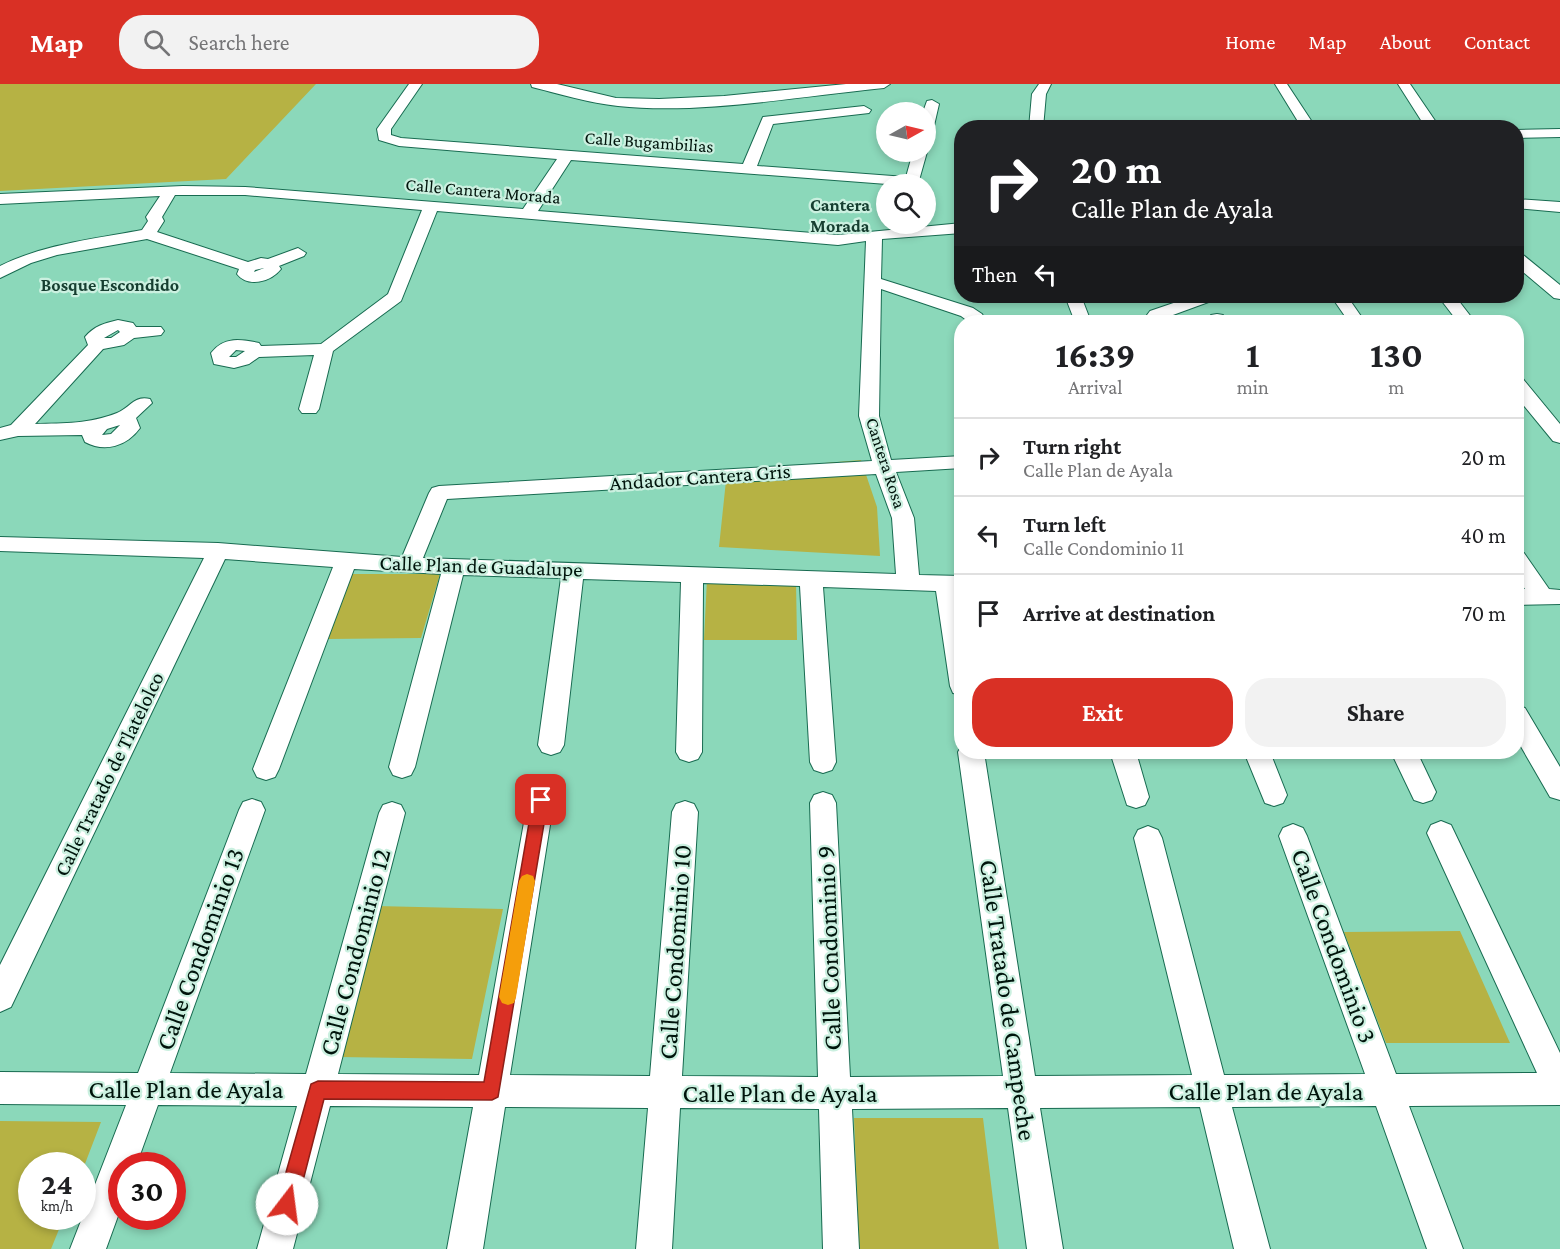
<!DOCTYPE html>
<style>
body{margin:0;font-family:"Crimson Pro",serif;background:#f2f2f2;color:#202124;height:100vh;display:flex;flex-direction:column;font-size:22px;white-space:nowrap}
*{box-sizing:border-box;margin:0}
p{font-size:20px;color:#757577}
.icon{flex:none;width:33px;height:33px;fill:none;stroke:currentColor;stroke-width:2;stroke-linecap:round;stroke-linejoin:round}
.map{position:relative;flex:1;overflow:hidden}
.details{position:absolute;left:954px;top:231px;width:570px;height:444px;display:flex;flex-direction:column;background:#fff;border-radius:24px;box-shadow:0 3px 9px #0003}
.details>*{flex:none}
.guide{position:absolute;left:954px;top:36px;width:570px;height:183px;border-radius:24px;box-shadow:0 3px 9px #0003;background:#202124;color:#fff;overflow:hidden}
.needle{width:39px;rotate:82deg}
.buttons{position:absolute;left:876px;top:18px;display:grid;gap:12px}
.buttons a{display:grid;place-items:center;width:60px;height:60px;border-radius:50%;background:#fff;box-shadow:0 3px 9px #0003;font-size:30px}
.speed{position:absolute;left:18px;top:1068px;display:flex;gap:12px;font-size:30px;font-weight:700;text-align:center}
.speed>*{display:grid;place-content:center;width:78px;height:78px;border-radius:50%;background:#fff;box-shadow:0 3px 9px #0003;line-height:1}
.speed small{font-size:15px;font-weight:400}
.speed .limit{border:9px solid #d22;background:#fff;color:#111}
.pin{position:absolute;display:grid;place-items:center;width:51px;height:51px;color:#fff;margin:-26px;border-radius:12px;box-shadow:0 3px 9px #0006}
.me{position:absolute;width:66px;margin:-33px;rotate:15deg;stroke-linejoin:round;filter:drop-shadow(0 0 4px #0008)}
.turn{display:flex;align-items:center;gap:21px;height:126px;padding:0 18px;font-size:27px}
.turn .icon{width:78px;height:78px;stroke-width:2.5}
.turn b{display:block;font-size:42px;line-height:51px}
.then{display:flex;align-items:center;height:57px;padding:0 18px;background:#0003;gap:12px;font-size:22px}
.eta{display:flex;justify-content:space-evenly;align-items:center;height:102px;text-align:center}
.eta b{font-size:36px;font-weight:700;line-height:42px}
.button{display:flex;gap:12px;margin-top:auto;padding:12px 18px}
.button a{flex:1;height:69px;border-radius:24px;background:#d93025;color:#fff;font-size:24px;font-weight:700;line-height:69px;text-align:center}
.button a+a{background:#f2f2f2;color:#202124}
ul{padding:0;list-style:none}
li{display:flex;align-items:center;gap:18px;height:78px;padding:0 18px;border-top:2px solid #e0e0e0}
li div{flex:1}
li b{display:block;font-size:22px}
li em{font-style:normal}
header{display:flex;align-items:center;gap:36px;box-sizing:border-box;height:84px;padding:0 30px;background:#d93025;color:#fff}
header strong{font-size:28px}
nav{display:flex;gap:33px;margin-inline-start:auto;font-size:21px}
.search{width:420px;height:54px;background:#f2f2f2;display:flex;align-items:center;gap:15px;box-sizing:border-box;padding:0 21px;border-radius:24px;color:#757577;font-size:22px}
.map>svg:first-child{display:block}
.green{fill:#b6b244}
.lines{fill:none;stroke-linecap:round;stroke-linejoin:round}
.minor-casing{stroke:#186b51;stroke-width:2}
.minor{fill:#fff;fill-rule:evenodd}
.route{fill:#d93025;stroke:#8d1f18;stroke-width:1.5}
.slow{fill:#f59e0b}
.labels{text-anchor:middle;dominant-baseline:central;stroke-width:4.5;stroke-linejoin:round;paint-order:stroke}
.far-street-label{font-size:18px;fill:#00140c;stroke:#cbf0e0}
.far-neighbourhood-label{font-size:18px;font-weight:bold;fill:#163e30;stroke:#cbf0e0}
.street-label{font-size:21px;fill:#00140c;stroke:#cbf0e0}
.near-street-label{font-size:26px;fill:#00140c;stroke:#cbf0e0}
</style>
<header>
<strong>Map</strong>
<div class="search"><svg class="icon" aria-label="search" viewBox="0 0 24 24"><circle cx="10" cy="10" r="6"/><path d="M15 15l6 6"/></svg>Search here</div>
<nav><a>Home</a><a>Map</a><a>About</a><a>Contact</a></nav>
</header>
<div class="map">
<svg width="1560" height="1165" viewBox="0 0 1560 1165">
<rect width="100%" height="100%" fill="#8bd8ba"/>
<path class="green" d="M 0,0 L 316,0 L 226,95 L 0,107 Z
M 861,376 L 877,423 L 880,472 L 719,463 L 727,387 Z
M 351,490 L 440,490 L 421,554 L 328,555 Z
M 707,495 L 796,498 L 797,556 L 704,556 Z
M 376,822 L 503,825 L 472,975 L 338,973 Z
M 1460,847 L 1510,959 L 1386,959 L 1344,848 Z
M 854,1034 L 983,1034 L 999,1165 L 859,1165 Z
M 0,1037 L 101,1038 L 83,1085 L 82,1082 L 32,1082 L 32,1132 L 64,1133 L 51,1165 L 0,1165 Z"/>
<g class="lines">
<g class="minor-casing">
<path id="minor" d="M 409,0 L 422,0 L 391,45 L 391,51 L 401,54 L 743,80 L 763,33 L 864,22 L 871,26 L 869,29 L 773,40 L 757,82 L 906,93 L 913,68 L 926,66 L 927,68 L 918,100 L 887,100 L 571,76 L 538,127 L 838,151 L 962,139 L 962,149 L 882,155 L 881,195 L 973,224 L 982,230 L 986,238 L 969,238 L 961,232 L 881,205 L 879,332 L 891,376 L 962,372 L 962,384 L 896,388 L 914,434 L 919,491 L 962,492 L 962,508 L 959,508 L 962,525 L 962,611 L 953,609 L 950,602 L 936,507 L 823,503 L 836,678 L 832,686 L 823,689 L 814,686 L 810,678 L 800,502 L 703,499 L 702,668 L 698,675 L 689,678 L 680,675 L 676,668 L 681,498 L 583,495 L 564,661 L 560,668 L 551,671 L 542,668 L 538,661 L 561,494 L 463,491 L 415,683 L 411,691 L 402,694 L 393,691 L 389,683 L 441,490 L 354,485 L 279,685 L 275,693 L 266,696 L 257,693 L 253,685 L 333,483 L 225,475 L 11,923 L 0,928 L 0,881 L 204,474 L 0,467 L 0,453 L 218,459 L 402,473 L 429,409 L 432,404 L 439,402 L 872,377 L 859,332 L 866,157 L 838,161 L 437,127 L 401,217 L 333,267 L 319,325 L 316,329 L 302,329 L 299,325 L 314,271 L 259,273 L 249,280 L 234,284 L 214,280 L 211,269 C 224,252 241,255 259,259 L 261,262 L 321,260 L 388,210 L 422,126 L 245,111 L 175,111 L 162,133 L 164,137 L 157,148 L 248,178 L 261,174 L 268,175 L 298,164 L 306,169 L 304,172 L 279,182 L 281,185 C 271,198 248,204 237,190 L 239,185 L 147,155 L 57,171 L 31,179 L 0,194 L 0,182 C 44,160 94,155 142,146 L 148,137 L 146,133 L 160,112 L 0,120 L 0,110 L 183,102 L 245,103 L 523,125 L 557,75 L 399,62 L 379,56 L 377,45 ZM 264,184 L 254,188 L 255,186 ZM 236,266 L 245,267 L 236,273 L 229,273 ZM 876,390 L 892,434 L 896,490 L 423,474 L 447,415 Z
M 531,0 L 557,0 L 616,14 L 659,15 L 724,12 L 846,0 L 890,0 L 884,4 C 801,12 700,31 618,22 C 589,19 560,10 532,3 Z
M 1039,0 L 1051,0 L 1046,10 L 1043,44 L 1029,44 L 1032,10 Z
M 1275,0 L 1287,0 L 1316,44 L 1302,44 Z
M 1398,0 L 1410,0 L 1440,44 L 1426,44 Z
M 932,16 L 939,20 L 933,46 L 926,50 L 926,28 L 923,28 L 927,17 Z
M 1560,45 L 1560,53 L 1516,54 L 1516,46 Z
M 1516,115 L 1560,118 L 1560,128 L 1516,124 Z
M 1516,168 L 1522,170 L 1560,201 L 1560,215 L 1554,214 L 1516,182 Z
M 1065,212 L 1081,212 L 1091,238 L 1075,238 Z
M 1194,212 L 1216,212 L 1214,216 L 1162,235 L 1150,235 L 1147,231 L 1150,227 Z
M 1331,212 L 1347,212 L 1365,238 L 1349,238 Z
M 1438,212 L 1455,212 L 1475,238 L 1458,238 Z
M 1217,230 L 1223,231 L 1227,238 L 1211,238 L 1208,235 L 1211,231 Z
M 118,236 L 133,239 L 136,243 L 161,243 L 164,247 L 161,251 L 134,254 L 124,261 L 103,265 L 35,340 C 65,339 89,340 117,329 C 130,324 134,311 150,315 L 152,319 L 136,334 L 140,344 C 127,362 105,369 85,358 L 82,351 L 18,352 L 0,356 L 0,344 L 11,341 L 88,261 L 85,253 C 94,242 105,239 118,236 ZM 118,246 L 120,248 L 111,254 L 104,254 ZM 120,341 L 111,350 L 102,351 L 107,345 Z
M 1516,294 L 1523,295 L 1560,340 L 1560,359 L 1553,357 L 1516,312 Z
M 1516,466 L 1524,469 L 1549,505 L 1560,506 L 1560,520 L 1516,521 L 1516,505 L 1525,505 L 1516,492 Z
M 1516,621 L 1525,624 L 1560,683 L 1560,716 L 1550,713 L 1516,654 Z
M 962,661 L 962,668 L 984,668 L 1035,992 L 1192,991 L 1134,754 L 1138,746 L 1148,742 L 1158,746 L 1162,754 L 1224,991 L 1365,990 L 1279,752 L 1283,744 L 1293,740 L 1303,744 L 1307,752 L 1396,990 L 1537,989 L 1427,749 L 1431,741 L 1441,737 L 1451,741 L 1560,969 L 1560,1021 L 1409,1022 L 1463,1165 L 1427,1165 L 1376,1022 L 1232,1023 L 1270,1165 L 1234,1165 L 1200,1023 L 1040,1024 L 1063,1165 L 1027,1165 L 1008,1024 L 852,1025 L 859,1165 L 823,1165 L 819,1025 L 680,1024 L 672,1165 L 636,1165 L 648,1024 L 505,1023 L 483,1165 L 447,1165 L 473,1023 L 330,1022 L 293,1165 L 257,1165 L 297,1022 L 158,1021 L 136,1082 L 122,1082 L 122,1121 L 106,1165 L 70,1165 L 126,1021 L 0,1020 L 0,988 L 138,989 L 239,726 L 243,718 L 252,715 L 261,718 L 265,726 L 170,989 L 306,990 L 379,729 L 383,721 L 392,718 L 401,721 L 405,729 L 338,990 L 479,991 L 528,716 L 532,708 L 541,705 L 550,708 L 554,716 L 510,991 L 650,992 L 672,728 L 676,720 L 685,717 L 694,720 L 698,728 L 682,992 L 818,993 L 810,719 L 814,711 L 823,708 L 832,711 L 836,719 L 850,993 L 1003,992 L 958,668 Z
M 1110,668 L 1136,668 L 1149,713 L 1145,721 L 1136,724 L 1127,721 Z
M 1244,668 L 1270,668 L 1287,711 L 1283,719 L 1274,722 L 1265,719 Z
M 1391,668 L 1417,668 L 1436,708 L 1432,716 L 1423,719 L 1414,716 Z"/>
</g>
<use href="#minor" class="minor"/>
</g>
<path class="route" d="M 541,710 L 546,711 L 548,716 L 498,1013 L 492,1016 L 324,1015 L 297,1120 L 294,1126 L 287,1129 L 280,1126 L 277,1120 L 311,1000 L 318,997 L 484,998 L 533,716 L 536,711 Z"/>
<path class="slow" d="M 527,790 L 533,792 L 535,797 L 516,913 L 514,919 L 508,921 L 502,919 L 499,913 L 519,797 L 522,792 Z"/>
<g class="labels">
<g class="far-street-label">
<text transform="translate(649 58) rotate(4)">Calle Bugambilias</text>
<text transform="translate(483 107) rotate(5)">Calle Cantera Morada</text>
<text transform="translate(886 379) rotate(72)">Cantera Rosa</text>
</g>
<g class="far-neighbourhood-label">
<text x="840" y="121">Cantera<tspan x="840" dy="21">Morada</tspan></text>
<text x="110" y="201">Bosque Escondido</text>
</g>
<g class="street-label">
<text transform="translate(700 393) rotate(-4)">Andador Cantera Gris</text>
<text transform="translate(481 482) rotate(2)">Calle Plan de Guadalupe</text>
<text transform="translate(109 690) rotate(-64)">Calle Tratado de Tlatelolco</text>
</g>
<g class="near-street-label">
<text transform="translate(1334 862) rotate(70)">Calle Condominio 3</text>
<text transform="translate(829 864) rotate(-92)">Calle Condominio 9</text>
<text transform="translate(200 865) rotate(-70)">Calle Condominio 13</text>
<text transform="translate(355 868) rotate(-75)">Calle Condominio 12</text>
<text transform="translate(675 868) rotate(-86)">Calle Condominio 10</text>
<text transform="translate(1008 916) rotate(82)">Calle Tratado de Campeche</text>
<text x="186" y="1005">Calle Plan de Ayala</text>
<text x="1266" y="1007">Calle Plan de Ayala</text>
<text x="780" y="1009">Calle Plan de Ayala</text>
</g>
</g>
</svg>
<div class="buttons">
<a><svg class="needle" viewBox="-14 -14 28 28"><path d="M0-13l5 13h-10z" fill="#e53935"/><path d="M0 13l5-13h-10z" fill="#757577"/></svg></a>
<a><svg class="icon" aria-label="search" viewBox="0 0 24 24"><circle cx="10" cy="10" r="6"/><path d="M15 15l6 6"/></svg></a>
</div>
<div class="speed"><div>24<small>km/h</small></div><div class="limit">30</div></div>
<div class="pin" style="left:541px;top:716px;background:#d93025"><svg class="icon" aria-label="arrive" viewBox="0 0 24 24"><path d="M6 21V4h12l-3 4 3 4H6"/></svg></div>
<svg class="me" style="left:287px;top:1120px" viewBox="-20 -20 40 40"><circle r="19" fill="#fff"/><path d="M0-13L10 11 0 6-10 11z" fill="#d93025"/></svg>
<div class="guide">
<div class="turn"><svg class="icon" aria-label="right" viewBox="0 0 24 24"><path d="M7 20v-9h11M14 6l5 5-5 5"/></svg><div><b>20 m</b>Calle Plan de Ayala</div></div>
<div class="then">Then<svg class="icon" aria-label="left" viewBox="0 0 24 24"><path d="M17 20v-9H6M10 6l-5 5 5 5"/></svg></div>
</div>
<section class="details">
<div class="eta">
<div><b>16:39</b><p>Arrival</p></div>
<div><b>1</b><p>min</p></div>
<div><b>130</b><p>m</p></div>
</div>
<ul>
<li><svg class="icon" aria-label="right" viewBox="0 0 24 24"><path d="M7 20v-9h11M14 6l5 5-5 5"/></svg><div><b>Turn right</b><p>Calle Plan de Ayala</p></div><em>20 m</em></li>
<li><svg class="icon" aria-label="left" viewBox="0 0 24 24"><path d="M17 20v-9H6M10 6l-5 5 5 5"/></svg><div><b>Turn left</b><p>Calle Condominio 11</p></div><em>40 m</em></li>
<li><svg class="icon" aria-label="arrive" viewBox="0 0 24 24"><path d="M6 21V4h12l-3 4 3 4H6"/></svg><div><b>Arrive at destination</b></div><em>70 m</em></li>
</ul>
<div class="button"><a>Exit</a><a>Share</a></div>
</section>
</div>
